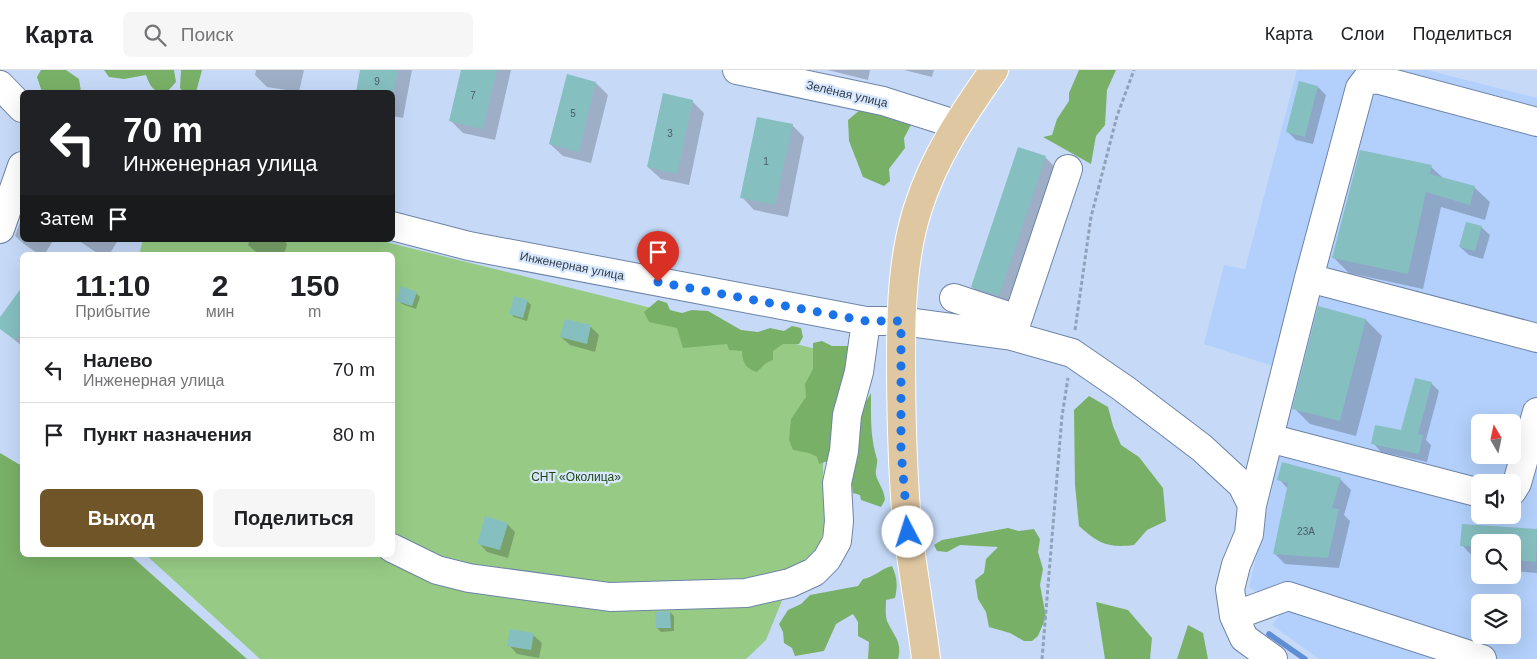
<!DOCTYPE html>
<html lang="ru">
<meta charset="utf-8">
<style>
body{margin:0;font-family:Helvetica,sans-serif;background:#f6f6f6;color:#202124;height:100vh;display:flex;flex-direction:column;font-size:19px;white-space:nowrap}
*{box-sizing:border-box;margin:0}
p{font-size:16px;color:#757577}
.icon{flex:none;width:28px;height:28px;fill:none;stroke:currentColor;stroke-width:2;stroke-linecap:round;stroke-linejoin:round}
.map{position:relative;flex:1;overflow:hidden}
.side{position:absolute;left:20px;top:182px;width:375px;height:305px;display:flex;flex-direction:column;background:#fff;border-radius:8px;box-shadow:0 5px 20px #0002}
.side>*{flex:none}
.top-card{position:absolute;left:20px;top:20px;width:375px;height:152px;border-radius:8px;box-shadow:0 5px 20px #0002;background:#202124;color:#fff;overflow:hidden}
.needle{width:32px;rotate:351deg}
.tools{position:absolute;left:1471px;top:344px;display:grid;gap:10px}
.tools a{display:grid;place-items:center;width:50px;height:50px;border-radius:8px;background:#fff;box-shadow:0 5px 20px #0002;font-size:25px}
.pin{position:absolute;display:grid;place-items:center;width:42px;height:42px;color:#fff;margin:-51px -21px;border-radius:50% 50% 50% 0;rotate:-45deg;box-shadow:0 0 5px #0007}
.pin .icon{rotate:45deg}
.me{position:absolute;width:55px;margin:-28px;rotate:355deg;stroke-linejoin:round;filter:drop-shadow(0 0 4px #0008)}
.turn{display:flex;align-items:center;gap:18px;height:105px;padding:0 20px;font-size:22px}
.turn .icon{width:65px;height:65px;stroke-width:2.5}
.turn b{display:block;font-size:35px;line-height:42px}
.then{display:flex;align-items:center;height:48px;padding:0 20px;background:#0003;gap:10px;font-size:19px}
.eta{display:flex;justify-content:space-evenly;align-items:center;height:85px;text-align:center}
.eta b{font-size:30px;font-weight:600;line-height:35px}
.primary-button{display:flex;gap:10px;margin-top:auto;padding:10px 20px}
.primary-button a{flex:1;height:58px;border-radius:8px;background:#705528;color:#fff;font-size:20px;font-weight:600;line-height:58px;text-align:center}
.primary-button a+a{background:#f6f6f6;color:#202124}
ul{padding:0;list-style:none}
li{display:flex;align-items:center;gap:15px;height:65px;padding:0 20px;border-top:1px solid #e0e0e0}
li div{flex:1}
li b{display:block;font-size:19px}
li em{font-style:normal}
header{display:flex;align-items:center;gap:30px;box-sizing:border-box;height:70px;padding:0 25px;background:#fff;border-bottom:1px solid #e0e0e0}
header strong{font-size:24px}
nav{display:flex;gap:28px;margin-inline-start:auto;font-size:18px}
.search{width:350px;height:45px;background:#f6f6f6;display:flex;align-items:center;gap:12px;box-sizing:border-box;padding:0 18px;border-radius:8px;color:#757577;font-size:19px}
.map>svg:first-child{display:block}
.built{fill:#b2d0fb;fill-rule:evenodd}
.green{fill:#97cb85}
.forest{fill:#79b067}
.shadow{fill:#0003}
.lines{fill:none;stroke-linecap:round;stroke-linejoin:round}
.stream{stroke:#5f8ed4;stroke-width:5.5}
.building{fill:#86bfc0}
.minor-casing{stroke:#6d84a7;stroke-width:30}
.major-casing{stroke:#fff;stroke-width:30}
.path{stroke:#91a1ba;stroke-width:3;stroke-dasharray:4 2.5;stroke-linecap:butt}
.minor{stroke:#fff;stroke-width:28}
.major{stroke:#dfc7a1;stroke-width:28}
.route{stroke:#1a73e8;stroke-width:9;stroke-dasharray:0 16.2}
.labels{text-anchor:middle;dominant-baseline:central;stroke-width:4.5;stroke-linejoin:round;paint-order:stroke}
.number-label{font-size:10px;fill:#475d68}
.street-label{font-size:12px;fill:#323c4b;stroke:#d7e7fe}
.park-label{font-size:12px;fill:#214613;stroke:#d7e7fe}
</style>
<header>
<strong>Карта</strong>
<div class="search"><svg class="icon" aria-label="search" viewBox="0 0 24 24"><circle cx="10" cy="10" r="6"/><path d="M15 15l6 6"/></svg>Поиск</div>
<nav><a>Карта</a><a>Слои</a><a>Поделиться</a></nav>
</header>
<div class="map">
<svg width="1537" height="589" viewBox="0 0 1537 589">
<rect width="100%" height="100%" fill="#c6daf8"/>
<path class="built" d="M 1297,0 L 1427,0 L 1537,28 L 1537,589 L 1319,589 L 1272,555 L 1285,539 L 1272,517 L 1264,527 L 1249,517 L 1273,416 L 1247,408 L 1276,297 L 1204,274 L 1224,195 L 1245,199 ZM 1480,352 L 1512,352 L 1512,385 L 1480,385 ZM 1480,412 L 1512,412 L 1512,445 L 1480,445 ZM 1480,472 L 1512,472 L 1512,505 L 1480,505 ZM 1480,532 L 1512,532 L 1512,565 L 1480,565 Z"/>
<path class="green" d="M 143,170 L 378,170 L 832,283 L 823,397 L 825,458 L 817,481 L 796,496 L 766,570 L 746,589 L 260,589 L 146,485 L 392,485 L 392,185 L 139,185 Z"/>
<path class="forest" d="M 41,0 L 66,0 L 79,9 L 81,22 L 42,22 L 37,7 Z
M 104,0 L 174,0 L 176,12 L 167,22 C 154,23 150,17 146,5 L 124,9 L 109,7 Z
M 181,0 L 202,0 L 196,22 L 183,22 L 180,18 Z
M 1079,0 L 1116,0 L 1107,20 L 1105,55 L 1096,66 L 1091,94 L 1043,67 L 1052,65 L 1057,49 L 1069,31 L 1069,23 Z
M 862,28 L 912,53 L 904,68 L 905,78 L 889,99 L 890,111 L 884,116 L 863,107 L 849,71 L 848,50 L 861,39 Z
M 658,230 L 667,233 L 670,240 L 682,243 L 692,240 L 708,241 L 741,260 L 758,262 L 770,258 L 784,261 L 792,256 L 801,258 L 803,267 L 799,274 L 783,274 L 773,281 L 773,290 L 766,293 L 757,302 C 746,299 742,292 742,281 L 729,280 L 727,274 L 683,278 L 677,258 L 649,252 L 644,242 Z
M 822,271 L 832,276 L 848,276 L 855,283 L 831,390 L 819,394 L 817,387 L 809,383 L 793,380 L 789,370 L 791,349 L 806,327 L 805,314 L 813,299 L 813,273 Z
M 871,323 C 871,346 870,367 877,389 C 878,394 875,400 876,405 C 878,413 884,419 885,430 L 881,437 L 861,430 L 860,425 L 853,423 L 850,401 L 857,335 L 867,330 Z
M 1089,326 L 1108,337 L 1113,356 L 1121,375 L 1139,387 L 1163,418 L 1166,451 L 1147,460 L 1134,475 C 1108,478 1099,474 1079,456 L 1075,415 L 1074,340 Z
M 0,383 L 22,396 L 22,485 L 130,485 L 247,589 L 0,589 Z
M 1008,458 L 1019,461 L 1034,459 L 1040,469 L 1038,482 L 1043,499 L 1040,515 L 1046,547 L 1038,566 L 1032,571 L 1024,571 L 1010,563 L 989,557 L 986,542 L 978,529 L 975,510 L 984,503 L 986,489 L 998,477 L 960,475 L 947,482 L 937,481 L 934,475 L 942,470 Z
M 892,496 C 897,507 898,515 895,528 L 886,530 C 886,537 885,544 887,551 C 893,565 903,572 898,589 L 868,589 L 869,572 L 858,566 L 858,552 L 853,544 L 836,554 L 824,581 L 795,586 L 792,578 L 784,573 L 783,562 L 779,554 L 788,540 L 801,534 L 810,525 L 858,516 L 863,509 C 875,507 880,499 892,496 Z
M 1096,532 L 1128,540 L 1152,568 L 1150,589 L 1105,589 Z
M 1188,555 L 1203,563 L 1208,589 L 1177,589 Z"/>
<path class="shadow" d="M 256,0 L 304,0 L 299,22 L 267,17 L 255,5 Z
M 361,0 L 412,0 L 403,48 L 392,46 L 392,22 L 357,22 Z
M 462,0 L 511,0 L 495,70 L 463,63 L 450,50 Z
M 828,0 L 870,0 L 868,10 Z
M 904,0 L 934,0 L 932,7 Z
M 596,13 L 608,25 L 591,93 L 563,86 L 550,74 Z
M 1318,17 L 1326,25 L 1313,74 L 1296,70 L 1288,62 Z
M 692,31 L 704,43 L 689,115 L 661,109 L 648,97 Z
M 792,55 L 804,67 L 788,147 L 754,140 L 742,127 Z
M 1045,87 L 1058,100 L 1011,238 L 985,229 L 972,217 Z
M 1431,97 L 1443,108 L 1474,117 L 1490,132 L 1485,150 L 1441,137 L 1423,219 L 1349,203 L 1333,187 Z
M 22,147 L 22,170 L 53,171 L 44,185 L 40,185 L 24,174 L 15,166 Z
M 1481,157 L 1490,165 L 1483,189 L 1469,185 L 1460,177 Z
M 78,170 L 118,170 L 109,185 L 100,185 Z
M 250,170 L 284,170 L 287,174 L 284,185 L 263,185 L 257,183 L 248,175 Z
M 416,223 L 420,227 L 416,239 L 402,234 L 398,230 Z
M 14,230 L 22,236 L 22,276 L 0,258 L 0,249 Z
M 527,231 L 531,235 L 527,251 L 514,247 L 510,243 Z
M 1319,238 L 1366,250 L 1382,266 L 1356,366 L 1310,354 L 1294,338 Z
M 566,250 L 591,257 L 599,265 L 595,282 L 570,275 L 561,267 Z
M 1431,313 L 1439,321 L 1426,370 L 1431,375 L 1427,392 L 1381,382 L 1373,373 L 1402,362 Z
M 1279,409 L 1340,409 L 1351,420 L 1344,445 L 1350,451 L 1339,498 L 1285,494 L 1274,483 L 1288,419 Z
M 507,454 L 515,462 L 508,488 L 487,482 L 479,473 Z
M 1463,455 L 1537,460 L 1537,503 L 1512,501 L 1512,472 L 1480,472 L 1480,488 L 1474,488 L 1462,475 Z
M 670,542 L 674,546 L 674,561 L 661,562 L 657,558 Z
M 533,565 L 542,573 L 539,588 L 517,584 L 509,575 Z"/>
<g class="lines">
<path class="stream" d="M 1269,564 L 1305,589"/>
</g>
<path class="building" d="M 360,0 L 398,0 L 394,22 L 356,22 Z
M 461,0 L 497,0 L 483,59 L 449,51 Z
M 567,4 L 596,12 L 579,82 L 549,74 Z
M 1299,11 L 1318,16 L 1305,67 L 1286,62 Z
M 663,23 L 693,30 L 677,104 L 647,97 Z
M 757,47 L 793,54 L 775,135 L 740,128 Z
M 1018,77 L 1046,86 L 999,226 L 971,217 Z
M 1360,80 L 1432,95 L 1430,104 L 1475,116 L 1470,135 L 1426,122 L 1408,204 L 1332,188 Z
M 1466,152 L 1482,156 L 1475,181 L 1459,177 Z
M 401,216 L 417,222 L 412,236 L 396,231 Z
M 22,217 L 22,259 L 15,270 L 0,259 L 0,247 Z
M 514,226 L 528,230 L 523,248 L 509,244 Z
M 1318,236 L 1366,249 L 1340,351 L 1292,339 Z
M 565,249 L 591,255 L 587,274 L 560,267 Z
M 1415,308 L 1432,312 L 1418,364 L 1423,365 L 1419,384 L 1371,374 L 1375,355 L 1401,360 Z
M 1282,392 L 1341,408 L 1332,438 L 1339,439 L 1328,488 L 1273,484 L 1288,413 L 1277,410 Z
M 485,446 L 508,453 L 500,480 L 477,474 Z
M 1462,454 L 1537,459 L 1536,492 L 1512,490 L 1512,472 L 1480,472 L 1480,477 L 1460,476 Z
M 670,541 L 671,558 L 656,558 L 655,542 Z
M 510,559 L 534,563 L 531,580 L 507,576 Z"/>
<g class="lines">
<g class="minor-casing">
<path id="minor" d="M 737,0 L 883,31 L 955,54
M 0,15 L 22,38
M 392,156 L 469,176 L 866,251 L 901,251 L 1012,266 L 1072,283 L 1123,318 L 1202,378 L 1242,415 L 1252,435 L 1249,464 L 1236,495 L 1230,519 L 1234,546 L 1244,568 L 1273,589
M 0,159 L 22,96
M 1309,208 L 1537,268
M 954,228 L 1017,249
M 1012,266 L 1068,99
M 1269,368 L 1480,423
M 1512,421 L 1517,413 L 1537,342
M 1252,435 L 1309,208 L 1360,18 L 1367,9 L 1380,10 L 1537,52
M 392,478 L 437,500 L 469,508 L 610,527 L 746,523 L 790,513 L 814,502 L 827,489 L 837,471 L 839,451 L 837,413 L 844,381 L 847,345 L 859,302 L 866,251
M 1234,546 L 1288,526 L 1482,589"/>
</g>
<g class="major-casing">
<path id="major" d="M 926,589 C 921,546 913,504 908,462 C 902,403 901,344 901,284 C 901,237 903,184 918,138 C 934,87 963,44 994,0"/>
</g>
<path class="path" d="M 1075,260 L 1091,147 L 1117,46 L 1134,0
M 1042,589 L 1062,346 L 1068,308"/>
<use href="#minor" class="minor"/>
<use href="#major" class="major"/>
</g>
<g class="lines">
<path class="route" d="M 658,212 L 866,251 L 901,251 L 901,380 L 908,462"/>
</g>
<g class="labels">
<g class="number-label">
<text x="377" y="11">9</text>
<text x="473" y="25">7</text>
<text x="573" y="43">5</text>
<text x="670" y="63">3</text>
<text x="766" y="91">1</text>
<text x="1306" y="461">23А</text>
</g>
<g class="street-label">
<text transform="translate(847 24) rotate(13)">Зелёная улица</text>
<text transform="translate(572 196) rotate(11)">Инженерная улица</text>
</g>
<g class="park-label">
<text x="576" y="407">СНТ «Околица»</text>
</g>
</g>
</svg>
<div class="tools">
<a><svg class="needle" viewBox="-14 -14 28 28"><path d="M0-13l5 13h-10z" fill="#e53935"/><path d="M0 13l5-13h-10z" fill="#757577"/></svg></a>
<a><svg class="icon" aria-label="sound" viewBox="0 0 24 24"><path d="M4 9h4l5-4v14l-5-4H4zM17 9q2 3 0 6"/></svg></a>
<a><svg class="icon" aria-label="search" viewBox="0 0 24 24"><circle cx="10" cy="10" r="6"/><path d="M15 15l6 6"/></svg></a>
<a><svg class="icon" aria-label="layers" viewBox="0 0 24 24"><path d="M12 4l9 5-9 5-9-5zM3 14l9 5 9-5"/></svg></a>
</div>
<div class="pin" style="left:658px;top:212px;background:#d93025"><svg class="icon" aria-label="arrive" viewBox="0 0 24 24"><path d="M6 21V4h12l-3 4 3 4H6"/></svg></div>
<svg class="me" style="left:908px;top:462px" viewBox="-20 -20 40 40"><circle r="19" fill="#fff"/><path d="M0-13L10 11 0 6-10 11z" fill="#1a73e8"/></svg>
<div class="top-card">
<div class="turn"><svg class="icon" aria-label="left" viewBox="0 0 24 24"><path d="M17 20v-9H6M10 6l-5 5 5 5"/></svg><div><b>70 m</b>Инженерная улица</div></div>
<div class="then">Затем<svg class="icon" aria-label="arrive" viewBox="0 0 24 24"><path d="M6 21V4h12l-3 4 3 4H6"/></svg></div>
</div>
<section class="side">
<div class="eta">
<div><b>11:10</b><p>Прибытие</p></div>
<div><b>2</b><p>мин</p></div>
<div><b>150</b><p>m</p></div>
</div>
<ul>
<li><svg class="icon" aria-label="left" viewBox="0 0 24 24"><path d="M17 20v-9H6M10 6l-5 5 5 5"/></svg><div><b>Налево</b><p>Инженерная улица</p></div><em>70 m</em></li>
<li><svg class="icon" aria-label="arrive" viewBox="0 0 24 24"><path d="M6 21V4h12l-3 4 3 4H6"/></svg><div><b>Пункт назначения</b></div><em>80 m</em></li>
</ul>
<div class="primary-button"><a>Выход</a><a>Поделиться</a></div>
</section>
</div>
